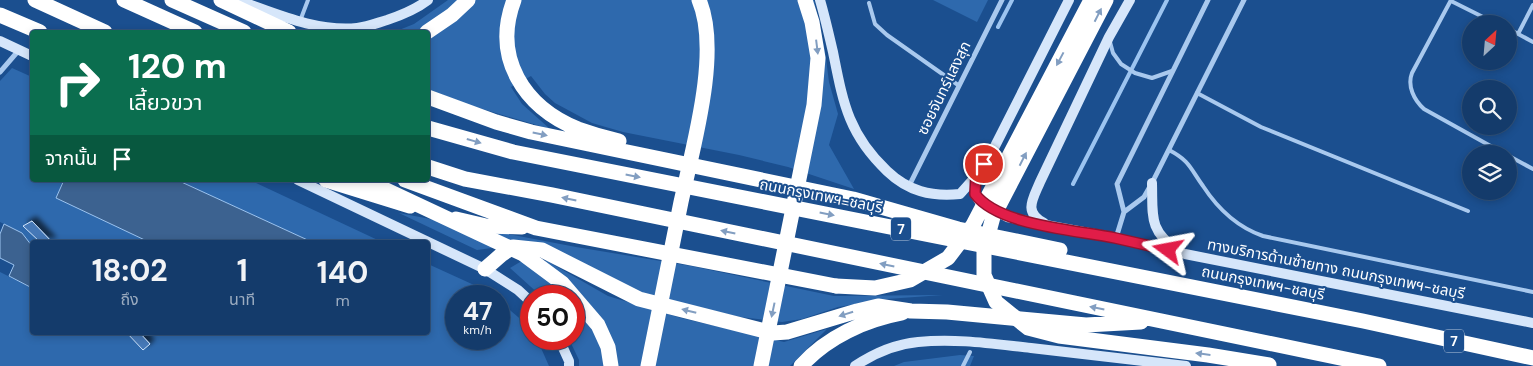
<!DOCTYPE html>
<html lang="th">
<meta charset="utf-8">
<style>
body{margin:0;font-family:"DM Sans","Noto Sans Thai",sans-serif;background:#1d4271;color:#f1f3f6;height:100vh;display:flex;flex-direction:column;font-size:19px;white-space:nowrap}
*{box-sizing:border-box;margin:0}
p{font-size:16px;color:#9dadc1}
.icon{flex:none;width:28px;height:28px;fill:none;stroke:currentColor;stroke-width:2;stroke-linecap:round;stroke-linejoin:round}
.map{position:relative;flex:1;overflow:hidden}
.details{position:absolute;left:30px;top:240px;width:400px;height:95px;display:flex;flex-direction:column;background:#143b6b;border-radius:5px;box-shadow:0 2px 8px #0003,0 0 0 1px #33557e}
.details>*{flex:none}
.hud{position:absolute;left:30px;top:30px;width:400px;height:152px;border-radius:5px;box-shadow:0 2px 8px #0003,0 0 0 1px #33557e;background:#0b6e4f;color:#fff;overflow:hidden}
.needle{width:32px;rotate:26deg}
.controls{position:absolute;left:1462px;top:15px;display:grid;gap:10px}
.controls a{display:grid;place-items:center;width:55px;height:55px;border-radius:50%;background:#143b6b;box-shadow:0 2px 8px #0003,0 0 0 1px #33557e;font-size:25px}
.speed{position:absolute;left:445px;top:285px;display:flex;gap:10px;font-size:25px;font-weight:700;text-align:center}
.speed>*{display:grid;place-content:center;width:65px;height:65px;border-radius:50%;background:#143b6b;box-shadow:0 2px 8px #0003,0 0 0 1px #33557e;line-height:1}
.speed small{font-size:12px;font-weight:400}
.speed .limit{border:8px solid #d22;background:#fff;color:#111}
.pin{position:absolute;display:grid;place-items:center;width:42px;height:42px;color:#fff;margin:-21px;border:2px solid #fff;border-radius:50%;box-shadow:0 1px 5px #0007}
.me{position:absolute;width:55px;margin:-28px;rotate:283deg;stroke-linejoin:round;filter:drop-shadow(0 0 4px #0008)}
.turn{display:flex;align-items:center;gap:18px;height:105px;padding:0 15px;font-size:22px}
.turn .icon{width:65px;height:65px;stroke-width:2.5}
.turn b{display:block;font-size:35px;line-height:42px}
.then{display:flex;align-items:center;height:48px;padding:0 15px;background:#0003;gap:10px;font-size:19px}
.eta{display:flex;justify-content:space-evenly;align-items:center;height:85px;text-align:center}
.eta b{font-size:30px;font-weight:700;line-height:35px}
.map>svg:first-child{display:block}
.green{fill:#2e69ad}
.water{fill:#3c6290;stroke:#9cc4f0}
.lines{fill:none;stroke-linecap:round;stroke-linejoin:round}
.stream{stroke:#9cc4f0;stroke-width:4}
.building{fill:#4478b7;stroke:#cfe3fa;filter:url(#shadow)}
.lane{stroke:#a9c9ee;stroke-width:4}
.street{stroke:#a9c9ee;stroke-width:5}
.secondary{stroke:#d6e6fa;stroke-width:10}
.highway{stroke:#fff;stroke-width:15}
.highway-bridge{stroke:#fff;stroke-width:15}
.oneway{fill:#829ec1}
.route-casing{stroke:#92132f;stroke-width:12}
.route{stroke:#e11d48;stroke-width:9}
.labels{text-anchor:middle;dominant-baseline:central;stroke-width:4;stroke-linejoin:round;paint-order:stroke}
.shield{fill:#1b4f8f;stroke:#bbcadd;stroke-width:1}
.shield-label{font-size:14px;font-weight:bold;fill:#fff}
.street-label{font-size:15px;fill:#fff;stroke:#1b4f8f}
</style>
<div class="map">
<svg width="1533" height="366" viewBox="0 0 1533 366">
<defs>
<filter id="shadow"><feDropShadow dx="4.5" dy="-4.5" stdDeviation="2.5" flood-color="#0009"/></filter>
</defs>
<rect width="100%" height="100%" fill="#1b4f8f"/>
<path class="green" d="M 448,0 L 814,0 L 825,51 L 829,82 L 838,114 L 829,145 L 854,189 L 788,167 L 739,155 L 623,132 L 592,123 L 555,103 L 545,94 L 531,76 L 511,87 L 522,104 L 550,129 L 469,105 L 428,89 L 428,32 L 394,32 L 414,24 Z
M 933,0 L 988,0 L 977,22 Z
M 12,68 L 32,77 L 32,180 L 64,180 L 57,198 L 149,242 L 32,242 L 32,246 L 22,233 L 0,222 L 0,81 Z
M 177,180 L 250,180 L 382,242 L 312,242 Z
M 399,213 L 576,247 L 691,266 L 834,296 L 943,295 L 887,299 L 838,307 L 802,319 L 782,322 L 740,317 L 640,293 L 536,242 L 477,250 Z
M 547,261 L 608,296 L 681,318 L 784,342 L 827,329 L 790,366 L 579,366 L 579,360 L 569,339 L 574,339 L 574,296 L 541,296 L 510,268 L 520,262 Z
M 428,264 L 485,290 L 492,296 L 456,296 L 456,339 L 499,339 L 499,301 L 531,328 L 531,339 L 537,339 L 549,366 L 0,366 L 0,272 L 32,288 L 32,332 L 334,332 L 339,335 L 341,332 L 428,332 Z
M 960,355 L 974,356 L 970,366 L 894,366 L 904,362 Z"/>
<path class="water" d="M 64,180 L 177,180 L 312,242 L 149,242 L 56,198 Z
M 4,224 L 22,233 L 32,246 L 32,288 L 9,276 L 14,265 L 0,258 L 0,234 Z"/>
<g class="lines">
<path class="stream" d="M 998,27 L 1012,0
M 1073,184 L 1167,0"/>
</g>
<path class="building" d="M 32,221 L 52,242 L 40,242 L 23,226 Z
M 126,332 L 139,332 L 150,344 L 143,350 Z"/>
<g class="lines">
<path class="lane" d="M 1451,0 L 1412,73 C 1407,86 1414,100 1424,109 L 1505,154
M 1451,1 L 1497,24
M 869,3 L 875,24 L 887,35 L 958,85
M 300,21 L 308,0
M 1509,29 L 1533,42
M 1518,34 L 1533,5
M 1110,42 L 1113,53 L 1121,64 L 1135,73 L 1152,78 L 1172,71
M 1197,93 L 1261,127 L 1468,211
M 1169,150 C 1190,161 1190,168 1203,186 C 1218,209 1237,227 1263,236 L 1533,292
M 1509,156 L 1533,169
M 963,366 L 970,352"/>
<path class="street" d="M 0,72 L 19,50
M 909,186 L 1002,0
M 1124,212 L 1117,184 L 1208,0
M 1116,238 L 1124,212 L 1144,197 L 1152,183 L 1244,0"/>
<path class="secondary" d="M 237,0 C 275,13 315,32 357,28 C 367,27 377,23 387,20 C 402,15 415,10 428,0
M 820,0 C 825,17 829,35 833,52 C 843,102 848,134 887,171 C 908,191 931,197 960,194 L 977,175 L 991,154 L 1069,0
M 0,41 L 32,56
M 977,175 L 975,194 L 980,202 L 1007,217 L 1051,226 L 1116,238 L 1185,254 L 1533,323
M 298,180 L 485,269 L 518,290 L 531,302
M 1152,183 C 1153,215 1148,231 1178,250
M 1044,223 C 1023,212 1033,199 1040,182 L 1109,37 L 1130,0
M 559,339 L 569,361 L 569,366
M 855,366 C 873,354 896,344 918,342 C 956,338 994,344 1031,348 C 1083,354 1135,360 1186,366"/>
<path class="highway" d="M 35,0 L 105,32
M 124,0 L 195,32
M 172,0 L 244,32
M 221,0 L 289,32
M 514,0 C 492,58 524,107 578,129 C 592,134 606,138 619,141
M 0,15 L 40,32
M 427,32 L 452,15 L 468,0
M 428,97 L 496,122 L 531,132 L 853,199 L 958,229 L 1060,250
M 428,128 L 513,152 L 1363,321 L 1533,358
M 428,167 L 465,179 L 552,195 L 1379,366
M 326,180 L 410,206
M 405,180 L 536,228 L 836,286
M 456,219 L 486,226 L 522,227
M 485,269 L 501,255 L 513,247 L 542,250 L 639,299 L 773,333 L 787,332 L 857,311 L 878,306 L 911,311 L 947,312 L 1086,325 L 1141,322
M 801,366 C 827,337 865,320 902,313"/>
<path class="highway-bridge" d="M 1106,0 L 993,217 L 984,250 L 984,275 L 996,302 L 1028,328 L 1059,336 L 1208,355 L 1269,365
M 365,180 L 523,254 L 562,283 L 598,325 L 608,347 L 611,366
M 836,286 L 875,288 L 910,280 L 948,258 L 973,225 L 1091,0
M 648,366 C 659,311 670,257 681,202 C 693,147 721,51 699,0
M 761,366 L 814,105 L 818,58 L 812,22 L 805,0"/>
</g>
<defs><path id="oneway-solid" d="M-6-.8H1V-3.2L6.5 0L1 3.2V.8H-6Z" transform="scale(1.25)"/></defs>
<g class="oneway">
<use href="#oneway-solid" transform="translate(1098 15) rotate(-63)"/>
<use href="#oneway-solid" transform="translate(817 47) rotate(83)"/>
<use href="#oneway-solid" transform="translate(1060 59) rotate(118)"/>
<use href="#oneway-solid" transform="translate(540 134) rotate(12)"/>
<use href="#oneway-solid" transform="translate(474 141) rotate(16)"/>
<use href="#oneway-solid" transform="translate(1023 159) rotate(-63)"/>
<use href="#oneway-solid" transform="translate(633 176) rotate(11)"/>
<use href="#oneway-solid" transform="translate(569 199) rotate(-168)"/>
<use href="#oneway-solid" transform="translate(827 214) rotate(11)"/>
<use href="#oneway-solid" transform="translate(728 232) rotate(-168)"/>
<use href="#oneway-solid" transform="translate(887 265) rotate(-168)"/>
<use href="#oneway-solid" transform="translate(1097 308) rotate(-169)"/>
<use href="#oneway-solid" transform="translate(773 310) rotate(102)"/>
<use href="#oneway-solid" transform="translate(689 311) rotate(-166)"/>
<use href="#oneway-solid" transform="translate(846 314) rotate(162)"/>
<use href="#oneway-solid" transform="translate(1203 354) rotate(-173)"/>
</g>
<g class="lines">
<g class="route-casing">
<path id="route" d="M 984,164 L 976,175 L 975,194 C 999,226 1077,230 1115,238 C 1133,242 1150,246 1168,250"/>
</g>
<use href="#route" class="route"/>
</g>
<g class="labels">
<g class="shield">
<rect x="891" y="217.5" width="20" height="23" rx="4"/>
<rect x="1444" y="329.5" width="20" height="23" rx="4"/>
</g>
<g class="shield-label">
<text x="901" y="229">7</text>
<text x="1454" y="341">7</text>
</g>
<g class="street-label">
<text transform="translate(944 88) rotate(-64)">ซอยจันทร์แสงสุก</text>
<text transform="translate(821 196) rotate(11)">ถนนกรุงเทพฯ-ชลบุรี</text>
<text transform="translate(1336 269) rotate(11)">ทางบริการด้านซ้ายทาง ถนนกรุงเทพฯ-ชลบุรี</text>
<text transform="translate(1263 283) rotate(11)">ถนนกรุงเทพฯ-ชลบุรี</text>
</g>
</g>
</svg>
<div class="controls">
<a><svg class="needle" viewBox="-14 -14 28 28"><path d="M0-13l5 13h-10z" fill="#e53935"/><path d="M0 13l5-13h-10z" fill="#9dadc1"/></svg></a>
<a><svg class="icon" aria-label="search" viewBox="0 0 24 24"><circle cx="10" cy="10" r="6"/><path d="M15 15l6 6"/></svg></a>
<a><svg class="icon" aria-label="layers" viewBox="0 0 24 24"><path d="M12 4l9 5-9 5-9-5zM3 14l9 5 9-5"/></svg></a>
</div>
<div class="speed"><div>47<small>km/h</small></div><div class="limit">50</div></div>
<div class="pin" style="left:984px;top:164px;background:#d93025"><svg class="icon" aria-label="arrive" viewBox="0 0 24 24"><path d="M6 21V4h12l-3 4 3 4H6"/></svg></div>
<svg class="me" style="left:1168px;top:250px" viewBox="-20 -20 40 40"><path d="M0-17L14 15 0 8-14 15z" fill="#e11d48" stroke="#fff" stroke-width="4"/></svg>
<div class="hud">
<div class="turn"><svg class="icon" aria-label="right" viewBox="0 0 24 24"><path d="M7 20v-9h11M14 6l5 5-5 5"/></svg><div><b>120 m</b>เลี้ยวขวา</div></div>
<div class="then">จากนั้น<svg class="icon" aria-label="arrive" viewBox="0 0 24 24"><path d="M6 21V4h12l-3 4 3 4H6"/></svg></div>
</div>
<section class="details">
<div class="eta">
<div><b>18:02</b><p>ถึง</p></div>
<div><b>1</b><p>นาที</p></div>
<div><b>140</b><p>m</p></div>
</div>
</section>
</div>
